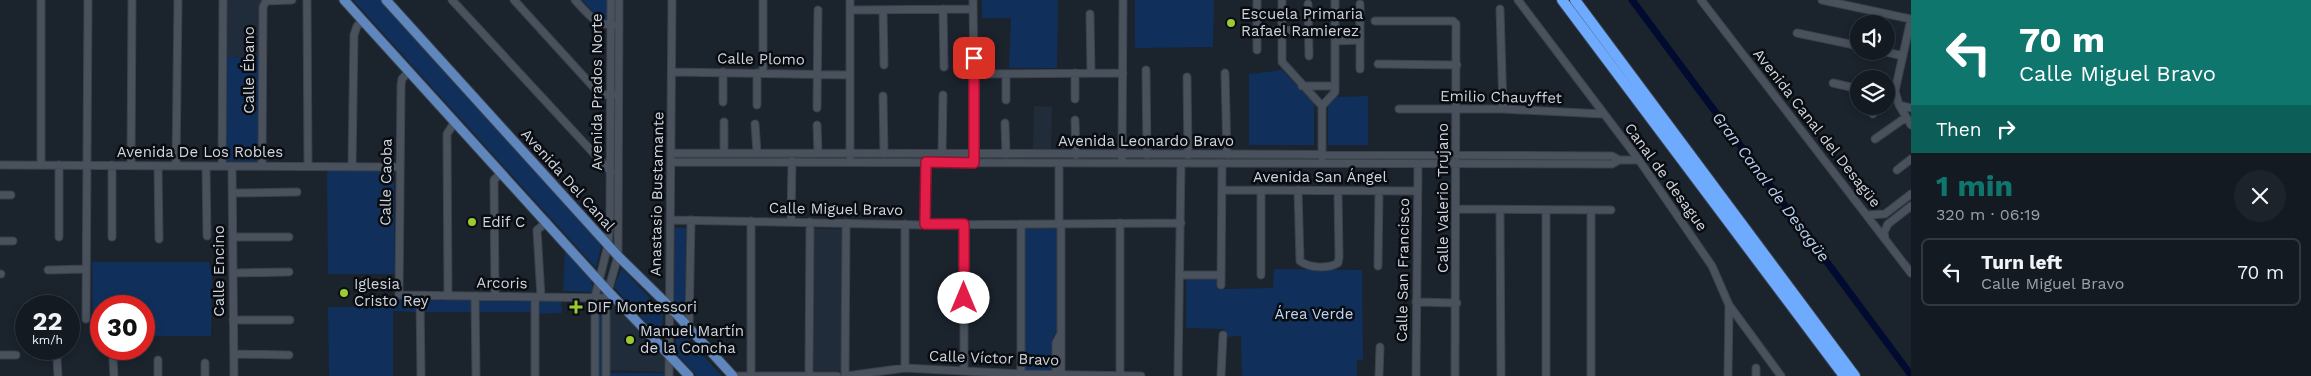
<!DOCTYPE html>
<meta charset="utf-8">
<style>
body{margin:0;font-family:"Work Sans",sans-serif;background:#1d232a;color:#f1f3f6;height:100vh;display:flex;flex-direction:column;font-size:19px;white-space:nowrap}
*{box-sizing:border-box;margin:0}
p{font-size:16px;color:#9da1a5}
.icon{flex:none;width:28px;height:28px;fill:none;stroke:currentColor;stroke-width:2;stroke-linecap:round;stroke-linejoin:round}
.map{position:relative;flex:1;overflow:hidden}
.details{display:flex;flex-direction:column;background:#141a22;width:400px}
.details>*{flex:none}
.top-card{background:#0f766e;color:#fff;overflow:hidden}
.fabs{position:absolute;left:1850px;top:15px;display:grid;gap:10px}
.fabs a{display:grid;place-items:center;width:45px;height:45px;border-radius:50%;background:#141a22;box-shadow:0 2px 8px #0003,0 0 0 1px #333840;font-size:25px}
.speed{position:absolute;left:15px;top:295px;display:flex;gap:10px;font-size:25px;font-weight:700;text-align:center}
.speed>*{display:grid;place-content:center;width:65px;height:65px;border-radius:50%;background:#141a22;box-shadow:0 2px 8px #0003,0 0 0 1px #333840;line-height:1}
.speed small{font-size:12px;font-weight:400}
.speed .limit{border:8px solid #d22;background:#fff;color:#111}
.pin{position:absolute;display:grid;place-items:center;width:42px;height:42px;color:#fff;margin:-21px;border-radius:10px;box-shadow:0 2px 8px #0006}
.me{position:absolute;width:55px;margin:-28px;rotate:0deg;stroke-linejoin:round;filter:drop-shadow(0 0 4px #0008)}
.turn{display:flex;align-items:center;gap:18px;height:105px;padding:0 25px;font-size:22px}
.turn .icon{width:65px;height:65px;stroke-width:2.5}
.turn b{display:block;font-size:35px;line-height:42px}
.then{display:flex;align-items:center;height:48px;padding:0 25px;background:#0003;gap:10px;font-size:19px}
.round{display:grid;place-items:center;flex:none;width:52px;height:52px;border-radius:26px;background:#1d232a}
.head{display:flex;align-items:center;justify-content:space-between;height:85px;padding:0 25px}
h1{font-size:30px;font-weight:700;line-height:38px;color:#0f766e}
ul{padding:0;list-style:none}
li{display:flex;align-items:center;gap:15px;height:68px;margin:0 10px 8px;padding:0 15px;border:2px solid #333840;border-radius:8px}
li div{flex:1}
li b{display:block;font-size:19px}
li em{font-style:normal}
main{display:flex;flex:1;min-height:0}
.map>svg:first-child{display:block}
.built{fill:#212c3b}
.green{fill:#10305b}
.lines{fill:none;stroke-linecap:round;stroke-linejoin:round}
.canal{stroke:#000b2f;stroke-width:7}
.minor-casing{stroke:#3b4049;stroke-width:9}
.major-casing{stroke:#3b4049;stroke-width:11}
.highway-casing{stroke:#3b4049;stroke-width:12}
.minor{stroke:#48515c;stroke-width:7}
.major{stroke:#5f87be;stroke-width:9}
.highway{stroke:#6eabff;stroke-width:10}
.route-casing{stroke:#92132f;stroke-width:12}
.route{stroke:#e11d48;stroke-width:9}
.poi-dot{fill:#9cca32;stroke:#090c11;stroke-width:2}
.labels{text-anchor:middle;dominant-baseline:central;stroke-width:5;stroke-linejoin:round;paint-order:stroke}
.poi-label{font-size:15px;fill:#d0d5dd;stroke:#090c11;text-anchor:start}
.street-label{font-size:15px;fill:#d0d5dd;stroke:#090c11}
.park-label{font-size:15px;fill:#bfd6f7;stroke:#090c11}
.water-label{font-size:16px;font-style:italic;fill:#b8cfef;stroke:#090c11}
</style>
<main>
<div class="map">
<svg width="1911" height="376" viewBox="0 0 1911 376">
<rect width="100%" height="100%" fill="#1b232d"/>
<path class="built" d="M 225,0 L 304,0 L 261,0 L 262,58 L 224,57 Z
M 1034,106 L 1052,107 L 1051,150 L 1033,150 Z
M 813,229 L 841,229 L 841,371 L 814,371 Z
M 609,296 L 665,355 L 665,372 L 609,370 Z"/>
<path class="green" d="M 353,0 L 381,0 L 598,241 L 601,247 L 596,268 Z
M 582,0 L 609,0 L 609,22 L 598,17 Z
M 982,0 L 1058,0 L 1057,68 L 1009,68 L 1011,18 L 982,18 Z
M 1135,0 L 1214,0 L 1213,47 L 1135,48 Z
M 224,57 L 262,58 L 261,162 L 224,161 Z
M 1282,70 L 1314,103 L 1314,145 L 1249,145 L 1249,74 Z
M 1368,96 L 1368,145 L 1328,145 L 1328,106 L 1336,97 Z
M 327,170 L 394,171 L 395,274 L 328,274 Z
M 675,228 L 686,228 L 685,306 L 674,301 Z
M 1023,229 L 1057,229 L 1058,329 L 1053,337 L 1053,372 L 1022,372 Z
M 565,249 L 590,277 L 594,292 L 563,291 Z
M 92,262 L 209,262 L 212,274 L 211,336 L 144,336 L 144,306 L 101,306 L 101,337 L 93,337 Z
M 622,268 L 663,312 L 662,340 L 614,287 Z
M 1274,269 L 1362,270 L 1363,360 L 1357,360 L 1357,376 L 1242,376 L 1241,336 L 1225,337 L 1224,329 L 1186,328 L 1186,278 L 1221,279 L 1222,289 L 1273,288 Z
M 395,298 L 417,298 L 417,312 L 393,311 L 393,376 L 329,376 L 328,307 L 394,307 Z
M 422,298 L 533,299 L 534,312 L 422,312 Z
M 595,298 L 605,299 L 604,376 L 595,376 Z
M 561,300 L 562,313 L 539,314 L 538,301 Z
M 675,325 L 722,376 L 697,376 L 676,353 Z
M 608,373 L 667,373 L 667,376 L 608,376 Z"/>
<g class="lines">
<path class="canal" d="M 1632,0 L 1911,375"/>
<g class="minor-casing">
<path id="minor" d="M 307,0 L 308,166
M 452,0 L 611,172
M 514,0 L 597,91 L 606,95 L 615,95
M 575,0 C 587,13 595,25 613,25
M 763,0 L 763,73
M 973,0 L 975,157
M 1257,0 L 1257,50
M 1282,0 L 1282,62 L 1322,106 L 1322,157
M 1518,0 L 1639,160 L 1712,266 L 1729,305 L 1781,376
M 1701,0 L 1911,273
M 1822,0 L 1911,19
M 1308,4 L 1309,56
M 1360,4 L 1360,69
M 943,9 L 944,67
M 1500,9 L 1503,109
M 850,10 L 973,9
M 883,10 L 884,65
M 1090,14 L 1091,73
M 1911,19 L 1895,91 L 1899,105 L 1911,125
M 1375,21 L 1453,21 L 1456,24 L 1455,376
M 1257,31 L 1309,30
M 1797,33 L 1859,46
M 1335,41 L 1360,40
M 1882,51 L 1903,56
M 1378,64 L 1457,65
M 1146,70 L 1147,155
M 409,71 L 402,79 L 401,85 L 399,295 L 606,298
M 672,72 L 849,75
M 723,72 L 723,102
M 757,73 L 757,105
M 1075,73 L 1075,99
M 1225,73 L 1227,155
M 975,74 L 1123,73
M 1187,77 L 1188,155
M 1833,83 L 1859,89
M 1302,86 L 1335,86
M 883,96 L 884,154
M 1006,100 L 1006,74
M 1899,105 L 1911,108
M 1322,106 L 1335,92 L 1335,0
M 1868,106 L 1873,114
M 817,108 L 818,10
M 1399,109 L 1503,109 L 1603,114
M 1075,120 L 1076,155
M 724,122 L 724,153
M 1005,123 L 1006,154
M 755,124 L 757,153
M 817,125 L 818,153
M 1875,139 L 1905,118
M 672,153 C 985,153 1299,154 1612,156 L 1619,160
M 942,154 L 943,95
M 850,157 L 850,0
M 1122,158 L 1123,0
M 672,162 L 1612,164 L 1619,160 L 1639,160
M 1059,163 L 1059,224
M 0,165 L 400,167
M 41,165 L 41,0
M 59,165 L 59,237
M 112,165 L 112,237
M 131,165 L 132,0
M 158,166 L 159,239
M 176,166 L 178,0
M 206,166 L 207,236
M 222,166 L 223,0
M 232,166 L 234,376
M 262,166 L 263,7 L 266,1 L 292,0
M 352,166 L 354,35 L 357,26 L 363,21
M 1897,170 L 1911,159
M 1222,190 L 1418,191
M 1298,190 L 1300,261 C 1309,268 1328,269 1338,263 L 1339,257 L 1338,191
M 233,193 L 297,192
M 0,195 L 11,195
M 1457,209 L 1611,210
M 1500,210 L 1501,376
M 1591,210 L 1591,376
M 1867,215 L 1885,214 L 1911,194
M 670,220 L 925,225 L 1181,223
M 791,222 L 792,161
M 1120,223 L 1120,375
M 905,224 L 905,368
M 1061,224 L 1061,375
M 925,225 L 926,162
M 233,237 L 289,237
M 1885,238 L 1884,232 L 1888,224 L 1911,206
M 0,241 L 13,241
M 1378,266 L 1379,191
M 48,270 L 86,269
M 233,273 L 289,272
M 0,274 L 1,274
M 1180,275 L 1221,275
M 1261,275 L 1261,190
M 1221,285 L 1222,163
M 420,296 L 421,376
M 448,296 L 447,134 L 454,123
M 475,296 L 476,376
M 495,296 L 494,180 L 501,173
M 541,297 L 537,230 L 547,222
M 1416,302 L 1457,303
M 86,319 L 88,0
M 233,320 L 290,320
M 689,326 L 691,220
M 234,354 L 289,355
M 0,355 L 16,355
M 57,359 L 58,376
M 113,360 L 114,376
M 158,360 L 158,376
M 205,363 L 205,376
M 964,371 L 964,224
M 1021,374 L 1021,224
M 751,375 L 751,221
M 809,375 L 810,222
M 1056,375 L 1056,343 L 1060,335
M 535,376 L 535,297
M 595,376 L 595,297 L 608,245 L 610,219 L 611,0
M 606,376 L 606,298 L 618,256 L 619,0
M 669,376 L 672,0
M 733,376 L 837,376
M 845,376 L 846,223
M 846,376 L 905,368 L 1021,374 L 1141,376
M 1178,376 L 1181,163
M 1221,376 L 1223,335
M 1379,376 L 1380,347
M 1416,376 L 1418,164
M 1546,376 L 1546,210
M 1728,376 L 1729,306
M 1756,376 L 1756,368"/>
</g>
<g class="major-casing">
<path id="major" d="M 344,0 L 607,290 L 689,376
M 386,0 L 618,256 L 670,307 L 733,376"/>
</g>
<g class="highway-casing">
<path id="highway" d="M 1562,0 L 1844,376
M 1575,0 L 1855,376"/>
</g>
<use href="#minor" class="minor"/>
<use href="#major" class="major"/>
<use href="#highway" class="highway"/>
</g>
<g class="lines">
<g class="route-casing">
<path id="route" d="M 964,298 L 964,224 L 925,224 L 926,162 L 974,163 L 974,58"/>
</g>
<use href="#route" class="route"/>
</g>
<g class="poi-dot">
<circle cx="1231" cy="23" r="5"/>
<circle cx="472" cy="222" r="5"/>
<circle cx="344" cy="293" r="5"/>
<path d="M573.5 299.5h5v5h5v5h-5v5h-5v-5h-5v-5h5z"/>
<circle cx="630" cy="340" r="5"/>
</g>
<g class="labels">
<g class="poi-label">
<text x="1241" y="14">Escuela Primaria<tspan x="1241" dy="17">Rafael Ramierez</tspan></text>
<text x="482" y="222">Edif C</text>
<text x="354" y="284">Iglesia<tspan x="354" dy="17">Cristo Rey</tspan></text>
<text x="587" y="307">DIF Montessori</text>
<text x="640" y="331">Manuel Martín<tspan x="640" dy="17">de la Concha</tspan></text>
</g>
<g class="street-label">
<text transform="translate(761 59) rotate(1)">Calle Plomo</text>
<text transform="translate(249 70) rotate(-90)">Calle Ébano</text>
<text transform="translate(597 92) rotate(-90)">Avenida Prados Norte</text>
<text transform="translate(1501 97) rotate(1)">Emilio Chauyffet</text>
<text transform="translate(1817 128) rotate(52)">Avenida Canal del Desagüe</text>
<text x="1146" y="141">Avenida Leonardo Bravo</text>
<text x="200" y="152">Avenida De Los Robles</text>
<text x="1320" y="177">Avenida San Ángel</text>
<text transform="translate(1666 177) rotate(54)">Canal de desague</text>
<text transform="translate(568 180) rotate(48)">Avenida Del Canal</text>
<text transform="translate(386 182) rotate(-89)">Calle Caoba</text>
<text transform="translate(657 194) rotate(-89)">Anastasio Bustamante</text>
<text transform="translate(1443 198) rotate(-90)">Calle Valerio Trujano</text>
<text transform="translate(836 209) rotate(1)">Calle Miguel Bravo</text>
<text transform="translate(1403 270) rotate(-89)">Calle San Francisco</text>
<text transform="translate(219 271) rotate(-90)">Calle Encino</text>
<text transform="translate(502 283) rotate(1)">Arcoris</text>
<text transform="translate(994 358) rotate(2)">Calle Víctor Bravo</text>
</g>
<g class="park-label">
<text x="1314" y="314">Área Verde</text>
</g>
<g class="water-label">
<text transform="translate(1771 187) rotate(53)">Gran Canal de Desagüe</text>
</g>
</g>
</svg>
<div class="fabs">
<a><svg class="icon" aria-label="sound" viewBox="0 0 24 24"><path d="M4 9h4l5-4v14l-5-4H4zM17 9q2 3 0 6"/></svg></a>
<a><svg class="icon" aria-label="layers" viewBox="0 0 24 24"><path d="M12 4l9 5-9 5-9-5zM3 14l9 5 9-5"/></svg></a>
</div>
<div class="speed"><div>22<small>km/h</small></div><div class="limit">30</div></div>
<div class="pin" style="left:974px;top:58px;background:#d93025"><svg class="icon" aria-label="arrive" viewBox="0 0 24 24"><path d="M6 21V4h12l-3 4 3 4H6"/></svg></div>
<svg class="me" style="left:964px;top:298px" viewBox="-20 -20 40 40"><circle r="19" fill="#fff"/><path d="M0-13L10 11 0 6-10 11z" fill="#e11d48"/></svg>
</div>
<section class="details">
<div class="top-card">
<div class="turn"><svg class="icon" aria-label="left" viewBox="0 0 24 24"><path d="M17 20v-9H6M10 6l-5 5 5 5"/></svg><div><b>70 m</b>Calle Miguel Bravo</div></div>
<div class="then">Then<svg class="icon" aria-label="right" viewBox="0 0 24 24"><path d="M7 20v-9h11M14 6l5 5-5 5"/></svg></div>
</div>
<div class="head"><div><h1>1 min</h1><p>320 m · 06:19</p></div><a class="round"><svg class="icon" aria-label="close" viewBox="0 0 24 24"><path d="M6 6l12 12M18 6L6 18"/></svg></a></div>
<ul>
<li><svg class="icon" aria-label="left" viewBox="0 0 24 24"><path d="M17 20v-9H6M10 6l-5 5 5 5"/></svg><div><b>Turn left</b><p>Calle Miguel Bravo</p></div><em>70 m</em></li>
</ul>
</section>
</main>
